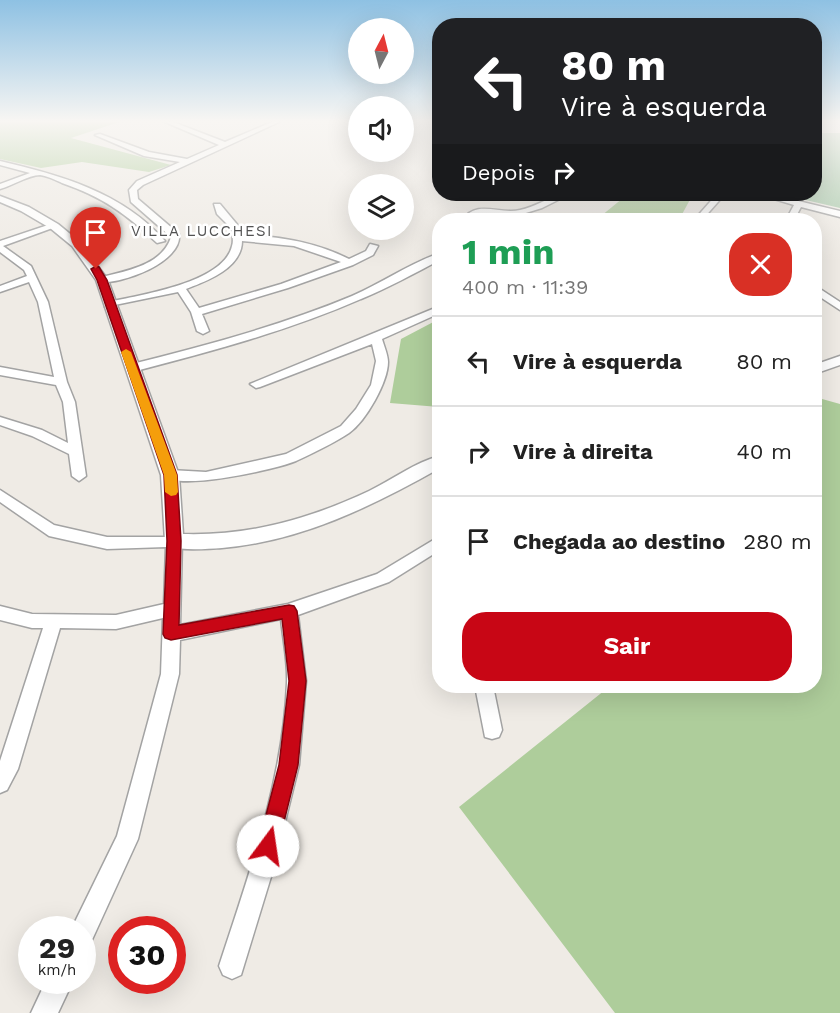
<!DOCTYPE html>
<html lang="pt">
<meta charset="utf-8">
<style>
body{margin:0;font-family:"Work Sans",sans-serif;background:#f6f6f6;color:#222;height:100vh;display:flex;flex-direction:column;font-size:22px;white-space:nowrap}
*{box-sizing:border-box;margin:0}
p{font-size:20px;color:#767676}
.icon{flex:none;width:33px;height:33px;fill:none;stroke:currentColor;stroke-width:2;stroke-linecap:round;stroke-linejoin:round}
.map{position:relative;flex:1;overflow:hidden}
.details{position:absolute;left:432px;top:213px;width:390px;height:480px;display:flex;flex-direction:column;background:#fff;border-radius:24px;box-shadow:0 6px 24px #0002}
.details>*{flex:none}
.hud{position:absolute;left:432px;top:18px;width:390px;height:183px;border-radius:24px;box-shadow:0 6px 24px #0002;background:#202124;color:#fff;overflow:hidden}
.needle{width:39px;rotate:7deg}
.buttons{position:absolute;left:348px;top:18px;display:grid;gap:12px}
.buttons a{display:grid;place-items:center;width:66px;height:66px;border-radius:50%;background:#fff;box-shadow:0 6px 24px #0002;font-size:30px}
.speed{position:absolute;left:18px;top:916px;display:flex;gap:12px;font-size:30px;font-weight:700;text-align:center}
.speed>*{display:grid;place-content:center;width:78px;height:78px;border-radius:50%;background:#fff;box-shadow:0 6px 24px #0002;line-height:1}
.speed small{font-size:15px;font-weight:400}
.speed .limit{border:9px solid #d22;background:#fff;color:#111}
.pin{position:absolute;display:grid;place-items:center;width:51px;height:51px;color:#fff;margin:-62px -26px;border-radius:50% 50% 50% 0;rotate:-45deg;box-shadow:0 0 6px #0007}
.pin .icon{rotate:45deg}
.me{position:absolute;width:66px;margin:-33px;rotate:14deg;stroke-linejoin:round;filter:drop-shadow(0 0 4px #0008)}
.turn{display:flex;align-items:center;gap:21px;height:126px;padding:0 30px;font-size:27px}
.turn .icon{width:78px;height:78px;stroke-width:2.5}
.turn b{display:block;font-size:42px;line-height:51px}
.then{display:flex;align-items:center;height:57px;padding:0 30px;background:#0003;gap:12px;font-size:22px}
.round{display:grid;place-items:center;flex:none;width:63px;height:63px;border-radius:24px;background:#f6f6f6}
.headline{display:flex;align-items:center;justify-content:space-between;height:102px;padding:0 30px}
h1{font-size:36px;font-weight:700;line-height:45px;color:#1e9e55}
.button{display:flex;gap:12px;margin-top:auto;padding:12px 30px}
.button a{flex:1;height:69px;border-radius:24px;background:#c80615;color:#fff;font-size:24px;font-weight:700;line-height:69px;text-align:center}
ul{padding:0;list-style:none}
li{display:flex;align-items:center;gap:18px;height:90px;padding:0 30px;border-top:2px solid #e0e0e0}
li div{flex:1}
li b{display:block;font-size:22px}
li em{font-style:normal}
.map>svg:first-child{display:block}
.forest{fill:#aecd9b}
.cemetery{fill:#a7c8a9}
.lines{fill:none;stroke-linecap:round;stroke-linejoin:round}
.minor-casing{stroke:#a3a3a3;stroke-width:3}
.tertiary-casing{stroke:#a3a3a3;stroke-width:3}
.minor{fill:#fff;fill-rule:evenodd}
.tertiary{fill:#fff;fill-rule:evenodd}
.route{fill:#c80615;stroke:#82040e;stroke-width:1.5}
.slow{fill:#f59e0b}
.labels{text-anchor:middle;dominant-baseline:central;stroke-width:5;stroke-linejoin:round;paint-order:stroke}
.far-neighbourhood-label{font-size:15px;letter-spacing:1.5px;fill:#525252;stroke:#fff}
</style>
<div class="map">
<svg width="840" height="1013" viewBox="0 0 840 1013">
<rect width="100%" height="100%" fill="#efebe5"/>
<path class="forest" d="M 0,122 L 119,122 L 71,138 L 171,165 L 149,172 L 82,162 L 41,168 L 0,159 Z
M 628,194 L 693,194 L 679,220 L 596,220 Z
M 439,319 L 439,407 L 390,403 L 401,339 Z
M 815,397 L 840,404 L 840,1013 L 615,1013 L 459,807 L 610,686 L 814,686 Z"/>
<path class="cemetery" d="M 815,133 L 840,133 L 840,208 L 780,194 L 814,194 Z"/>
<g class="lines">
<g class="minor-casing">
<path id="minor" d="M 165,122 L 173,122 L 225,142 L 272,122 L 279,122 L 143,185 L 137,190 L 138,199 L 179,234 C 183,262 121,285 98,282 L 98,278 C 125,271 162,266 171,237 L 131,202 L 129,190 L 137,181 L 180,162 L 144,156 L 95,135 L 100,134 L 149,152 L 187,159 L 219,145 Z
M 0,161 C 60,175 122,192 165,241 L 157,243 C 126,214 103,197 62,183 C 56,180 47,176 40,175 C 28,175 12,186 0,189 L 0,184 L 30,173 L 0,165 Z
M 560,194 L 570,194 L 542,208 L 516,216 L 480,213 L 471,220 L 463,220 C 476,199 500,215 520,210 C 534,207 547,199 560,194 Z
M 717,194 L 725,194 L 702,220 L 694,220 Z
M 757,194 L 769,194 L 840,211 L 840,217 L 801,207 L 794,220 L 786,220 L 794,205 Z
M 214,204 L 220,204 L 240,228 L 241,235 C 278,236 315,242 349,259 L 366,251 L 370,244 L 378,246 L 373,255 L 353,265 L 288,288 L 202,314 L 209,331 L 203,334 L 197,331 L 191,312 L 178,292 L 105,307 L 105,303 C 137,295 223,284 232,246 C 234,241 232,234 232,229 L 217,214 ZM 242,241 L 294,246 L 341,262 L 281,284 L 199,308 L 186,289 C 207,281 242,268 242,241 Z
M 51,224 L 58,226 L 3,246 L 31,266 L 48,302 L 67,382 L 75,402 L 86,476 L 79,481 L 72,476 L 69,454 L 32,436 L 0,425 L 0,417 L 42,430 L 68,443 L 63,402 L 56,385 L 0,375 L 0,367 L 54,377 L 38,302 L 29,282 L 0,292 L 0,286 L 27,276 L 24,270 L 0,252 L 0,241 Z
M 440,253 L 440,260 C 413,274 388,288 361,299 C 288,331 209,352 132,372 L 126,368 L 128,365 C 204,346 280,326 352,296 C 382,283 410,263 440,253 Z
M 814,285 L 840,302 L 840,310 L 814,293 Z
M 440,306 L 440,313 L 382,339 C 384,346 388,355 388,362 C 388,382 366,421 349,433 C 334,443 313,453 296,461 C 277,469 176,492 163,475 L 170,470 L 206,472 L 286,454 L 341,426 L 356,409 L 371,385 L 376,361 L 372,344 L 260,387 L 256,388 L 250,384 Z
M 0,490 L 54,525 L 107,537 L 180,537 L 182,541 L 180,625 L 288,604 L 377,574 L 440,536 L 440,550 L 389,582 L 298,615 L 306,681 L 299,765 L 274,867 L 241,975 L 232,979 L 223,975 L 219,966 C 249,874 283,781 287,683 C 288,662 283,640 281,619 L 180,640 L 179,674 L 138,839 L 91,942 L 82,945 L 82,930 L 71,930 L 117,836 L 161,674 L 163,618 L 116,629 L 60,628 L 18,769 L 7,790 L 0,793 L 0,761 L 43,628 L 32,628 L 0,620 L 0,606 L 32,614 L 116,615 L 164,604 L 166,547 L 107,549 L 49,536 L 0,502 Z
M 475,686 L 493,686 L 502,730 L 499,737 L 492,739 L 485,737 Z
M 46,981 L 73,981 L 58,1013 L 31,1013 Z"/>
</g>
<g class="tertiary-casing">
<path id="tertiary" d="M 0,196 L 29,207 L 58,224 L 80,242 L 108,280 L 179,475 L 183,534 C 250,536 309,519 369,491 C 392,480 415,462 440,456 L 440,468 C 371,507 301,541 222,548 C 205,549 184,551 167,546 L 165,541 L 161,475 L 96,280 L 72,246 L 50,228 L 21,211 L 0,202 Z
M 840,356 L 840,365 L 814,374 L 814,365 Z"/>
</g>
<use href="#minor" class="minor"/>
<use href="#tertiary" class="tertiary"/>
</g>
<linearGradient id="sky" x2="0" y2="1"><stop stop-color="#8ec1e3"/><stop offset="0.46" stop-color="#f8f6f3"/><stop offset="1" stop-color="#f8f6f3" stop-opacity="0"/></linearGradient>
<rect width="840" height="263" fill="url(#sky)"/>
<path class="route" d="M 96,266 L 99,267 L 107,280 L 177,475 L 181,541 L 179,625 L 289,605 L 294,606 L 297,611 L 306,681 L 298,765 L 278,846 L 275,854 L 268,857 L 261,854 L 258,846 L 279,765 L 289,681 L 282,619 L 171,640 L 165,638 L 163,634 L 167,541 L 164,475 L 97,280 L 91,269 Z"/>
<path class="slow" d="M 126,349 L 131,352 L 177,475 L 178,492 L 176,495 L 171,496 L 165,492 L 164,475 L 121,352 Z"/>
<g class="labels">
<g class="far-neighbourhood-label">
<text x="202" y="231">VILLA LUCCHESI</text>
</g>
</g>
</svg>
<div class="buttons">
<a><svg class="needle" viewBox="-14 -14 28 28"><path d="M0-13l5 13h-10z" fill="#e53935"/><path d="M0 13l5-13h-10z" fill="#767676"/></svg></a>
<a><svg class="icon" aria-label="sound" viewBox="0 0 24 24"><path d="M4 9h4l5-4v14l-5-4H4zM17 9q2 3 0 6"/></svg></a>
<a><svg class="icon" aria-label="layers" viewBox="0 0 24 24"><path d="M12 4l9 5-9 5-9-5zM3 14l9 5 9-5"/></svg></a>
</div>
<div class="speed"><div>29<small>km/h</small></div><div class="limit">30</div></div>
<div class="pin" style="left:96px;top:269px;background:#d93025"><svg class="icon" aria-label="arrive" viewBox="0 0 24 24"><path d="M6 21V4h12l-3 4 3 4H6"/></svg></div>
<svg class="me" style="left:268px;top:846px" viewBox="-20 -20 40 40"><circle r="19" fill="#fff"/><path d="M0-13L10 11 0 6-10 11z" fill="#c80615"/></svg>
<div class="hud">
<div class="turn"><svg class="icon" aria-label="left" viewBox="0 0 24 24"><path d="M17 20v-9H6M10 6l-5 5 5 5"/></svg><div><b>80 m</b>Vire à esquerda</div></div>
<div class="then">Depois<svg class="icon" aria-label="right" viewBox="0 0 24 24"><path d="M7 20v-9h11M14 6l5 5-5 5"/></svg></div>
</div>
<section class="details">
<div class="headline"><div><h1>1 min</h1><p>400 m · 11:39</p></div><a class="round" style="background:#d93025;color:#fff"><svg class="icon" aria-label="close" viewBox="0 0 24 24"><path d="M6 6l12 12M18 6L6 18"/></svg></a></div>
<ul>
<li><svg class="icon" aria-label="left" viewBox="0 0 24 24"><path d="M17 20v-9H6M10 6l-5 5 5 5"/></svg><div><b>Vire à esquerda</b></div><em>80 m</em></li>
<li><svg class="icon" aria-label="right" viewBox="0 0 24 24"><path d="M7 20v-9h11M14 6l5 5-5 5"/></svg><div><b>Vire à direita</b></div><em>40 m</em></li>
<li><svg class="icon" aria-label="arrive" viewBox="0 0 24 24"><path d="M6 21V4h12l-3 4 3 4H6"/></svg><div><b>Chegada ao destino</b></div><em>280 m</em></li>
</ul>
<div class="button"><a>Sair</a></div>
</section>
</div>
